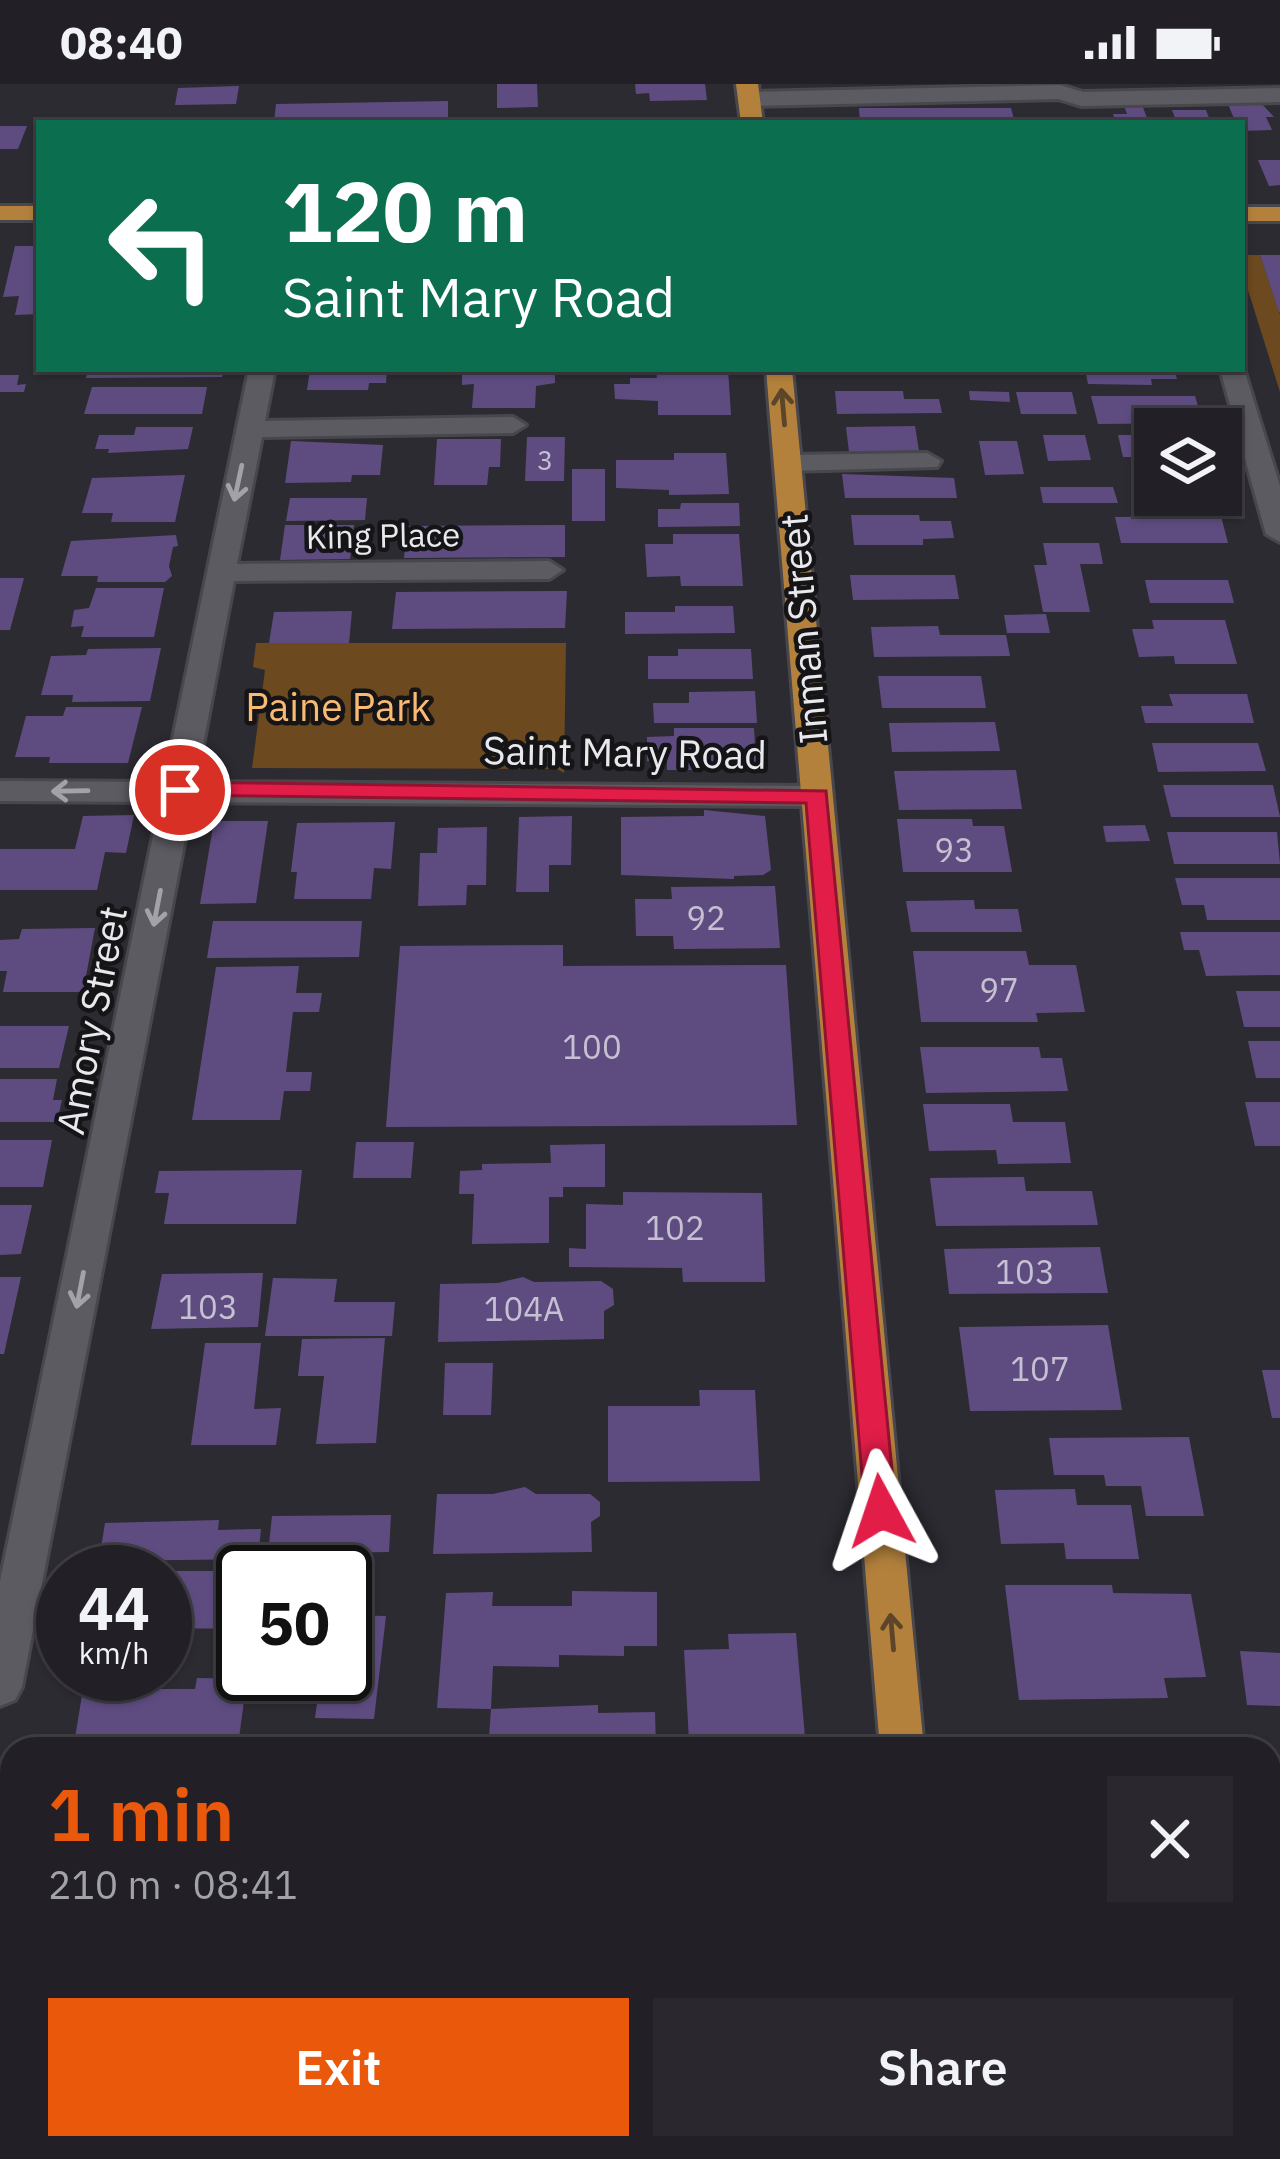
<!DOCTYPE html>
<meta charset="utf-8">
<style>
body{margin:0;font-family:"IBM Plex Sans",sans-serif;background:#2a282e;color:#f1f3f6;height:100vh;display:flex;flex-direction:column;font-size:45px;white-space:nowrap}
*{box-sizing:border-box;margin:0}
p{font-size:39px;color:#a2a3a7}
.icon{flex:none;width:66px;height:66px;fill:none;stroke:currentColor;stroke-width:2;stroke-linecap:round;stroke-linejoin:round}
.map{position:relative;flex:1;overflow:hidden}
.drawer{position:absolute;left:0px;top:1653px;width:1281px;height:423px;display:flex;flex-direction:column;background:#222026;border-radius:36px 36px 0 0;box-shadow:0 3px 9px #0004,0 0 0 3px #3f3e43}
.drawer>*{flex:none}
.banner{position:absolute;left:36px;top:36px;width:1209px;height:252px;border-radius:0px;box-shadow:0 3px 9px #0004,0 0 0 3px #3f3e43;background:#0b6e4f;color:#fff;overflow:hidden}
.fabs{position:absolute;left:1134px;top:324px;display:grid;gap:24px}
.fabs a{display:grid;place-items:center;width:108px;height:108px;border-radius:0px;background:#222026;box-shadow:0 3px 9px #0004,0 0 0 3px #3f3e43;font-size:60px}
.speed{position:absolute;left:36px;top:1461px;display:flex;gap:24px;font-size:60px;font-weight:700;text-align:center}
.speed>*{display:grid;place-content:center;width:156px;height:156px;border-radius:50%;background:#222026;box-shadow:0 3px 9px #0004,0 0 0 3px #3f3e43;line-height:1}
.speed small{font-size:30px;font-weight:400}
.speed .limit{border:6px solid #111;border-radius:18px;background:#fff;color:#111}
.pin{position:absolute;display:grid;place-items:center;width:102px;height:102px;color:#fff;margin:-51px;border:6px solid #fff;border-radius:50%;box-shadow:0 3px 12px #0007}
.me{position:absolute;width:132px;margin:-66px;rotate:355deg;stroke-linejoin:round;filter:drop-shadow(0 0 9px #0008)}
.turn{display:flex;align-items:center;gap:42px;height:252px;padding:0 48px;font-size:54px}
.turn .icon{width:156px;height:156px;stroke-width:2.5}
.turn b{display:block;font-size:84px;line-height:102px}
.round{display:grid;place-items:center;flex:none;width:126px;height:126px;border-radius:0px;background:#2a282e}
.summary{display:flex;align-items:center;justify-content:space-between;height:204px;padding:0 48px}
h1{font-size:72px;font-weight:600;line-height:90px;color:#ea580c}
.action{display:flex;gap:24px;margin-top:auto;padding:24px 48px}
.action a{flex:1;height:138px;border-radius:0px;background:#ea580c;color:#fff;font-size:48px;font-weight:600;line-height:138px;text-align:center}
.action a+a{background:#2a282e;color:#f1f3f6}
.status{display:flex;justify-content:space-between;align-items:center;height:84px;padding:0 60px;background:#222026;direction:ltr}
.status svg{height:33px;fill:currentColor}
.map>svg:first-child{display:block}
.green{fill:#6c491e}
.building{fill:#5e4c81}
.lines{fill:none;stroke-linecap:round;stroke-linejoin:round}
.minor-casing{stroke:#48474c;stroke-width:6}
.major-casing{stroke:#48474c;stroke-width:6}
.minor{fill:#5d5b62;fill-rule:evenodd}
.major{fill:#b3813c;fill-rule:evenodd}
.oneway{stroke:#5c4528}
.oneway2{stroke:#a3a2a8}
.route{fill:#e11d48;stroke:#92132f;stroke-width:3}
.labels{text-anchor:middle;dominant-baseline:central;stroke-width:9;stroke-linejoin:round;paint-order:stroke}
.far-number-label{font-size:27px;fill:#c6c1d2}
.far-street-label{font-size:33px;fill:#e9e8ed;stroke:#151417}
.number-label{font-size:33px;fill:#c6c1d2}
.street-label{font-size:39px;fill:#e9e8ed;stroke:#151417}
.park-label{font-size:39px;fill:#f9bb71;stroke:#151417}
</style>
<div class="status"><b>08:40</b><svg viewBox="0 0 49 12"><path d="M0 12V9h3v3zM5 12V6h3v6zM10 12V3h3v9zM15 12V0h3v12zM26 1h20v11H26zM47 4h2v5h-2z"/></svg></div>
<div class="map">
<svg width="1280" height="2075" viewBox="0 0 1280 2075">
<rect width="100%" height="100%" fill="#2d2b32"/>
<path class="green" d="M 1242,171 L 1260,171 L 1280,230 L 1280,308 L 1242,187 Z
M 256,559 L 566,559 L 564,689 L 557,685 L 252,684 L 265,586 L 253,583 Z"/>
<path class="building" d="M 497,0 L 537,0 L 538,23 L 497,24 Z
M 635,0 L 705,0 L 707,16 L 650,17 L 649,9 L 636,10 Z
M 239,2 L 236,20 L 175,21 L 178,4 Z
M 448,17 L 448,39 L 274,39 L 276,20 Z
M 1227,18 L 1260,18 L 1274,33 L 1266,33 L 1272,46 L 1242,47 L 1242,39 L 1236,39 Z
M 1142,21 L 1149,39 L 1116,39 L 1113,30 L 1127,30 L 1124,22 Z
M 859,24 L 1011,24 L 1015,39 L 860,39 Z
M 1172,26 L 1206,26 L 1211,39 L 1177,39 Z
M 0,42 L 27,42 L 18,65 L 0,65 Z
M 1258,76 L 1280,76 L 1280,101 L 1269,102 Z
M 15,162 L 39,162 L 39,230 L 15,231 L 19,212 L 3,213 Z
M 1260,171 L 1280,171 L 1280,228 L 1279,228 Z
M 88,285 L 224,285 L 222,293 L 86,294 Z
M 310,285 L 387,285 L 386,299 L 369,299 L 368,306 L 307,306 Z
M 462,285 L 555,285 L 555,299 L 536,302 L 535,324 L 472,324 L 474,300 L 462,301 Z
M 656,285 L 728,285 L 731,331 L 658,331 L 658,317 L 615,315 L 614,300 L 630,300 L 630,294 L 657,294 Z
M 1085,285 L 1174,285 L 1177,295 L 1151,295 L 1152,301 L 1088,300 Z
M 0,291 L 19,291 L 17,301 L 26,300 L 24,308 L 0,308 Z
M 92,303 L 207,303 L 202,330 L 84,330 Z
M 835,307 L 903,307 L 904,315 L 939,315 L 942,329 L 837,330 Z
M 969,307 L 1009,308 L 1010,318 L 970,316 Z
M 1016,308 L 1072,308 L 1077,330 L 1021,330 Z
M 1091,312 L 1195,312 L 1203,339 L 1098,340 Z
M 915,342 L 919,367 L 849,368 L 846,343 Z
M 136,343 L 193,343 L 188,365 L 108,369 L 109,365 L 95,365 L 99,351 L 134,351 Z
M 1043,351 L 1085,351 L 1091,376 L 1048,377 Z
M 1118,351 L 1155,351 L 1155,373 L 1123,373 Z
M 527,353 L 565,353 L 564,397 L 525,397 Z
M 437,355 L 501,355 L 500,383 L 489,383 L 487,401 L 434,401 Z
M 291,357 L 383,361 L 380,391 L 352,391 L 351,398 L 285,399 Z
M 979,357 L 1017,357 L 1024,390 L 985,391 Z
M 674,369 L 726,369 L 729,410 L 669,411 L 669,406 L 616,404 L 616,376 L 674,376 Z
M 572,385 L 605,385 L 605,437 L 572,437 Z
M 842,390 L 954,394 L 957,414 L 845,414 Z
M 185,391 L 175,438 L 111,438 L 113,429 L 82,429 L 92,394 Z
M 1134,401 L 1155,401 L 1155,411 L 1221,411 L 1221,406 L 1227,406 L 1231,420 L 1139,420 Z
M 1040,403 L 1113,403 L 1118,419 L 1043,419 Z
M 290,414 L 367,414 L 365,436 L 286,437 Z
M 681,419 L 739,419 L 740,442 L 658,443 L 658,425 L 680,425 Z
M 851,431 L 919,431 L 920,437 L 951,437 L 954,454 L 923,455 L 923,461 L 854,461 Z
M 1221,432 L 1228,459 L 1121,459 L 1115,433 Z
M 285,441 L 354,441 L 350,475 L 280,476 Z
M 565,441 L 565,473 L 404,474 L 407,442 Z
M 673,450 L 739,450 L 743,502 L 681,502 L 680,492 L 647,493 L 645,460 L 673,460 Z
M 176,451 L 178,462 L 173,463 L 169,482 L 172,492 L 165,498 L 97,498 L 98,492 L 61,492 L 71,457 Z
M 1043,459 L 1099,459 L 1103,480 L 1080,480 L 1090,528 L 1043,528 L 1034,481 L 1047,481 Z
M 850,491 L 955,491 L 959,515 L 853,516 Z
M 0,494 L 24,494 L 10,546 L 0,546 Z
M 1145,496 L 1228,496 L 1234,519 L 1150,519 Z
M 96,504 L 164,504 L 154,553 L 81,553 L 84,542 L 71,543 L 74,526 L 89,524 Z
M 567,507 L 565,544 L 392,545 L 396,508 Z
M 675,522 L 733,522 L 735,549 L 625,550 L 625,528 L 675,528 Z
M 352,527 L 349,559 L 269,559 L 274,528 Z
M 1046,530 L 1050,549 L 1007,549 L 1004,531 Z
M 1152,536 L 1225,536 L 1237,580 L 1175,580 L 1174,572 L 1139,573 L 1132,545 L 1154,545 Z
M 938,542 L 940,551 L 1006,551 L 1010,572 L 874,573 L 871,543 Z
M 161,564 L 150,617 L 72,618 L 73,611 L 41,611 L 51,572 L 86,571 L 88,565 Z
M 678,565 L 751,565 L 753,595 L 648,595 L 648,572 L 678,572 Z
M 878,592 L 981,592 L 986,624 L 882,624 Z
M 755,607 L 757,639 L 654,639 L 653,619 L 689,619 L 689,608 Z
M 1169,610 L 1247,610 L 1254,639 L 1145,639 L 1141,622 L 1173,622 Z
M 66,623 L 142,623 L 128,679 L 49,679 L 50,673 L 15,673 L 26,632 L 63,632 Z
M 995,638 L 1000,667 L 892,668 L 889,639 Z
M 674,644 L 754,644 L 756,678 L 711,678 L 711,686 L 667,686 L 667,677 L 647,677 L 647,653 L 674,652 Z
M 1152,659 L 1258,659 L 1266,687 L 1158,688 Z
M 1016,686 L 1022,725 L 899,726 L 894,687 Z
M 1163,701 L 1273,701 L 1280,733 L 1171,733 Z
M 704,726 L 765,732 L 771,786 L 763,791 L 734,792 L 734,795 L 621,791 L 621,733 L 704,732 Z
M 134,731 L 126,769 L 105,768 L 97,806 L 0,806 L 0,765 L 75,765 L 83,732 Z
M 572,732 L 571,781 L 549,781 L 549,808 L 516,808 L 519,733 Z
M 897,735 L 972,735 L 973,742 L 1004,742 L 1012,788 L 903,788 Z
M 214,737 L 268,737 L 256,819 L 200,820 Z
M 395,738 L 391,785 L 374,784 L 371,815 L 294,815 L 297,788 L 291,788 L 297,739 Z
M 1145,741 L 1150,757 L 1106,758 L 1103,742 Z
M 487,743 L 486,801 L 467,801 L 466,821 L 418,822 L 420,769 L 437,769 L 438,744 Z
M 1167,748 L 1277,748 L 1280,780 L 1174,780 Z
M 1175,794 L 1280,794 L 1280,836 L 1207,836 L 1204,821 L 1182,821 Z
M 775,802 L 780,864 L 674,865 L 673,852 L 636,852 L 635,815 L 672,815 L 671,803 Z
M 974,816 L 975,825 L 1018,825 L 1022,848 L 911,848 L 906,817 Z
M 213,837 L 362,837 L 359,873 L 207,874 Z
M 95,844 L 83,908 L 3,908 L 7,887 L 0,887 L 0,856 L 19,855 L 22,845 Z
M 1180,848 L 1280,848 L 1280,891 L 1206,892 L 1199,866 L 1184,866 Z
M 563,861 L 563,882 L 786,881 L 797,1041 L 386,1043 L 400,862 Z
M 913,867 L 1026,867 L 1029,881 L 1076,881 L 1085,928 L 1036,929 L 1038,938 L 921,938 Z
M 299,882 L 296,909 L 322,909 L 319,928 L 293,928 L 286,988 L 312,988 L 310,1007 L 284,1007 L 280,1036 L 192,1036 L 216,883 Z
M 1236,907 L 1280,907 L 1280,943 L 1244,943 Z
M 0,942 L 69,942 L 59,984 L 0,984 Z
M 1248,957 L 1280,957 L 1280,994 L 1256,994 Z
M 920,963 L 1039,963 L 1041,974 L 1062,974 L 1068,1007 L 926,1009 Z
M 0,995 L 57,995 L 53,1016 L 62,1016 L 57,1038 L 0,1038 Z
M 1245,1018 L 1280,1018 L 1280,1062 L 1255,1062 Z
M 923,1020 L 1010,1020 L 1013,1038 L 1065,1038 L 1071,1079 L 998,1080 L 996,1066 L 929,1067 Z
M 0,1056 L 52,1056 L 43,1103 L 0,1103 Z
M 356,1058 L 414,1058 L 411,1094 L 353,1094 Z
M 605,1060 L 605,1103 L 563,1103 L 563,1113 L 549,1113 L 549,1159 L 472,1160 L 474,1110 L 459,1110 L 460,1087 L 482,1086 L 482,1080 L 551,1079 L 550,1061 Z
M 302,1086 L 296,1140 L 164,1140 L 169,1109 L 155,1109 L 159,1087 Z
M 1024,1093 L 1026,1107 L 1092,1107 L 1098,1141 L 936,1142 L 930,1094 Z
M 623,1108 L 762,1109 L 765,1198 L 683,1198 L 682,1184 L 569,1183 L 569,1164 L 586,1165 L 586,1120 L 623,1121 Z
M 0,1121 L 32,1121 L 21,1170 L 0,1171 Z
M 1100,1163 L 1108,1209 L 949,1210 L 944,1165 Z
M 263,1189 L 258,1243 L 151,1245 L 162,1190 Z
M 0,1193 L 21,1193 L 4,1270 L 0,1270 Z
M 523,1193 L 534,1198 L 601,1197 L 613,1205 L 614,1221 L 604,1227 L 604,1255 L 438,1258 L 440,1200 L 498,1199 Z
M 273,1194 L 337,1195 L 334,1218 L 395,1218 L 392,1252 L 265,1252 Z
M 1108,1241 L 1122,1326 L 970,1327 L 959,1243 Z
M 385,1254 L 376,1359 L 316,1360 L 324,1292 L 298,1292 L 302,1255 Z
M 205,1259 L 261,1259 L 254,1325 L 281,1324 L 276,1361 L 191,1361 Z
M 445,1279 L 493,1279 L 491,1331 L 443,1331 Z
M 1262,1286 L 1280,1286 L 1280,1334 L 1272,1334 Z
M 699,1306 L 755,1306 L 760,1397 L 608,1398 L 608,1322 L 700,1322 Z
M 1189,1353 L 1204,1432 L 1146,1432 L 1141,1402 L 1106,1402 L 1104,1391 L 1054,1391 L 1049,1354 Z
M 525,1403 L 536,1410 L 590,1410 L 600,1418 L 600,1432 L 591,1438 L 592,1468 L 433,1470 L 437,1410 L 493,1410 Z
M 1075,1405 L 1077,1421 L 1131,1421 L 1139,1475 L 1066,1475 L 1064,1459 L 1001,1460 L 995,1406 Z
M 391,1431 L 389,1468 L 268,1470 L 272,1432 Z
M 219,1436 L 218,1446 L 261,1445 L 258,1475 L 99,1477 L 105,1439 Z
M 165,1487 L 243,1487 L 243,1545 L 165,1544 Z
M 1005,1501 L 1112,1501 L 1113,1509 L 1191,1510 L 1206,1593 L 1164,1594 L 1168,1614 L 1019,1616 Z
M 572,1507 L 657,1508 L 657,1562 L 624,1562 L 624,1572 L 559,1571 L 559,1583 L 493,1582 L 491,1625 L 437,1624 L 446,1509 L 493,1508 L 492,1522 L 572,1522 Z
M 345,1531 L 386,1532 L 374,1635 L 315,1634 L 321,1590 L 345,1590 Z
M 796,1549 L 806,1665 L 716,1665 L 716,1657 L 689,1657 L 684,1566 L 729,1565 L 728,1550 Z
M 1240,1567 L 1280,1569 L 1280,1622 L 1247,1621 Z
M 197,1594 L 247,1595 L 239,1654 L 75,1654 L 83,1605 L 195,1605 Z
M 598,1621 L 598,1629 L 655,1628 L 656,1665 L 437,1665 L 437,1654 L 489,1653 L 491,1625 Z
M 1269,2010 L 1280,2075 L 1105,2075 L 1103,2064 L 1269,2064 Z
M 14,2064 L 82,2064 L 82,2068 L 13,2070 Z"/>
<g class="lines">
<g class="minor-casing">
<path id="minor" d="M 1060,1 L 1083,8 L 1280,4 L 1280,18 L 1081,22 L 1058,15 L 749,22 L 738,15 L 749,8 Z
M 1242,279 L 1280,402 L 1280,458 L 1266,450 L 1220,285 L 1242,285 Z
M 249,285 L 275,285 L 265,337 L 513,333 L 526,341 L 513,349 L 262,353 L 237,480 L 549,477 L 563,486 L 549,495 L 234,497 L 196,698 L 817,702 L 833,712 L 817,722 L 192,718 L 22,1603 L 15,1616 L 0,1622 L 0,1497 L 160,718 L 0,717 L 0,697 L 164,698 Z
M 927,369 L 941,377 L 937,383 L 788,387 L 774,379 L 788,371 Z"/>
</g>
<g class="major-casing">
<path id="major" d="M 736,0 L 758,0 L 763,39 L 741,39 Z
M 0,122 L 39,122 L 39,136 L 0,136 Z
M 1242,123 L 1280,123 L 1280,137 L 1242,137 Z
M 766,285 L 792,285 L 924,1665 L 880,1665 Z
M 913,2064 L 963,2064 L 964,2075 L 914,2075 Z"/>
</g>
<use href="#minor" class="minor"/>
<use href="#major" class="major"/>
</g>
<defs><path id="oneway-shaft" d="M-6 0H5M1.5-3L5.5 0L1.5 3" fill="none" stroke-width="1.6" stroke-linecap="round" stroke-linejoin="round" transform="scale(3)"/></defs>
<g class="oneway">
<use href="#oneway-shaft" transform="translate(783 323) rotate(-95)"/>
<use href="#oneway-shaft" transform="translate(892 1548) rotate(-95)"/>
</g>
<g class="oneway2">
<use href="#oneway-shaft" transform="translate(238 399) rotate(102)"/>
<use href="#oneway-shaft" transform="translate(70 707) rotate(179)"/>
<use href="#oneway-shaft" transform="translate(157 824) rotate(101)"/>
<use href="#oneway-shaft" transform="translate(80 1206) rotate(101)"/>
</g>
<path class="route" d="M 180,698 L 826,707 L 896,1427 L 892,1436 L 881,1440 L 870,1436 L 865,1427 L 806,719 L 172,711 L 168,706 Z"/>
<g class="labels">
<g class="far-number-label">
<text x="545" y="375">3</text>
</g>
<g class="far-street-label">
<text transform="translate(383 451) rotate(-1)">King Place</text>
</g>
<g class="number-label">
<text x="954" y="765">93</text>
<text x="706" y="833">92</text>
<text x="999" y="905">97</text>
<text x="592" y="962">100</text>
<text x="675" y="1143">102</text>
<text x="1025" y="1187">103</text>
<text x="208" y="1222">103</text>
<text x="524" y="1224">104A</text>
<text x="1040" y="1284">107</text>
</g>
<g class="street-label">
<text transform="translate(803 545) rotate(-95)">Inman Street</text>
<text transform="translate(625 668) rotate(1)">Saint Mary Road</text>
<text transform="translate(91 936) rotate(-79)">Amory Street</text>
</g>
<g class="park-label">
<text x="338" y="622">Paine Park</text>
</g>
</g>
</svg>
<div class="fabs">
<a><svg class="icon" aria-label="layers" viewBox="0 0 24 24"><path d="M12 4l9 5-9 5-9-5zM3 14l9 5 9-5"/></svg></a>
</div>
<div class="speed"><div>44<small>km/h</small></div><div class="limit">50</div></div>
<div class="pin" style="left:180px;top:706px;background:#d93025"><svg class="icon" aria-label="arrive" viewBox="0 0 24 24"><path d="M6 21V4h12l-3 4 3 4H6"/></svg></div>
<svg class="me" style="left:881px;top:1427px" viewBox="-20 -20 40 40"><path d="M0-17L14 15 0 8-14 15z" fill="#e11d48" stroke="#fff" stroke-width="4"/></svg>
<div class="banner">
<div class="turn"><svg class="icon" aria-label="left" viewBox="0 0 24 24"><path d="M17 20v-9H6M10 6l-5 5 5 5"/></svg><div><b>120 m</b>Saint Mary Road</div></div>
</div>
<section class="drawer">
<div class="summary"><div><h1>1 min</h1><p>210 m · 08:41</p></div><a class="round"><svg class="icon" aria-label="close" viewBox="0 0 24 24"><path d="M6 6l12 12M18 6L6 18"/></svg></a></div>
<div class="action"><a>Exit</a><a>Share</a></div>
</section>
</div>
